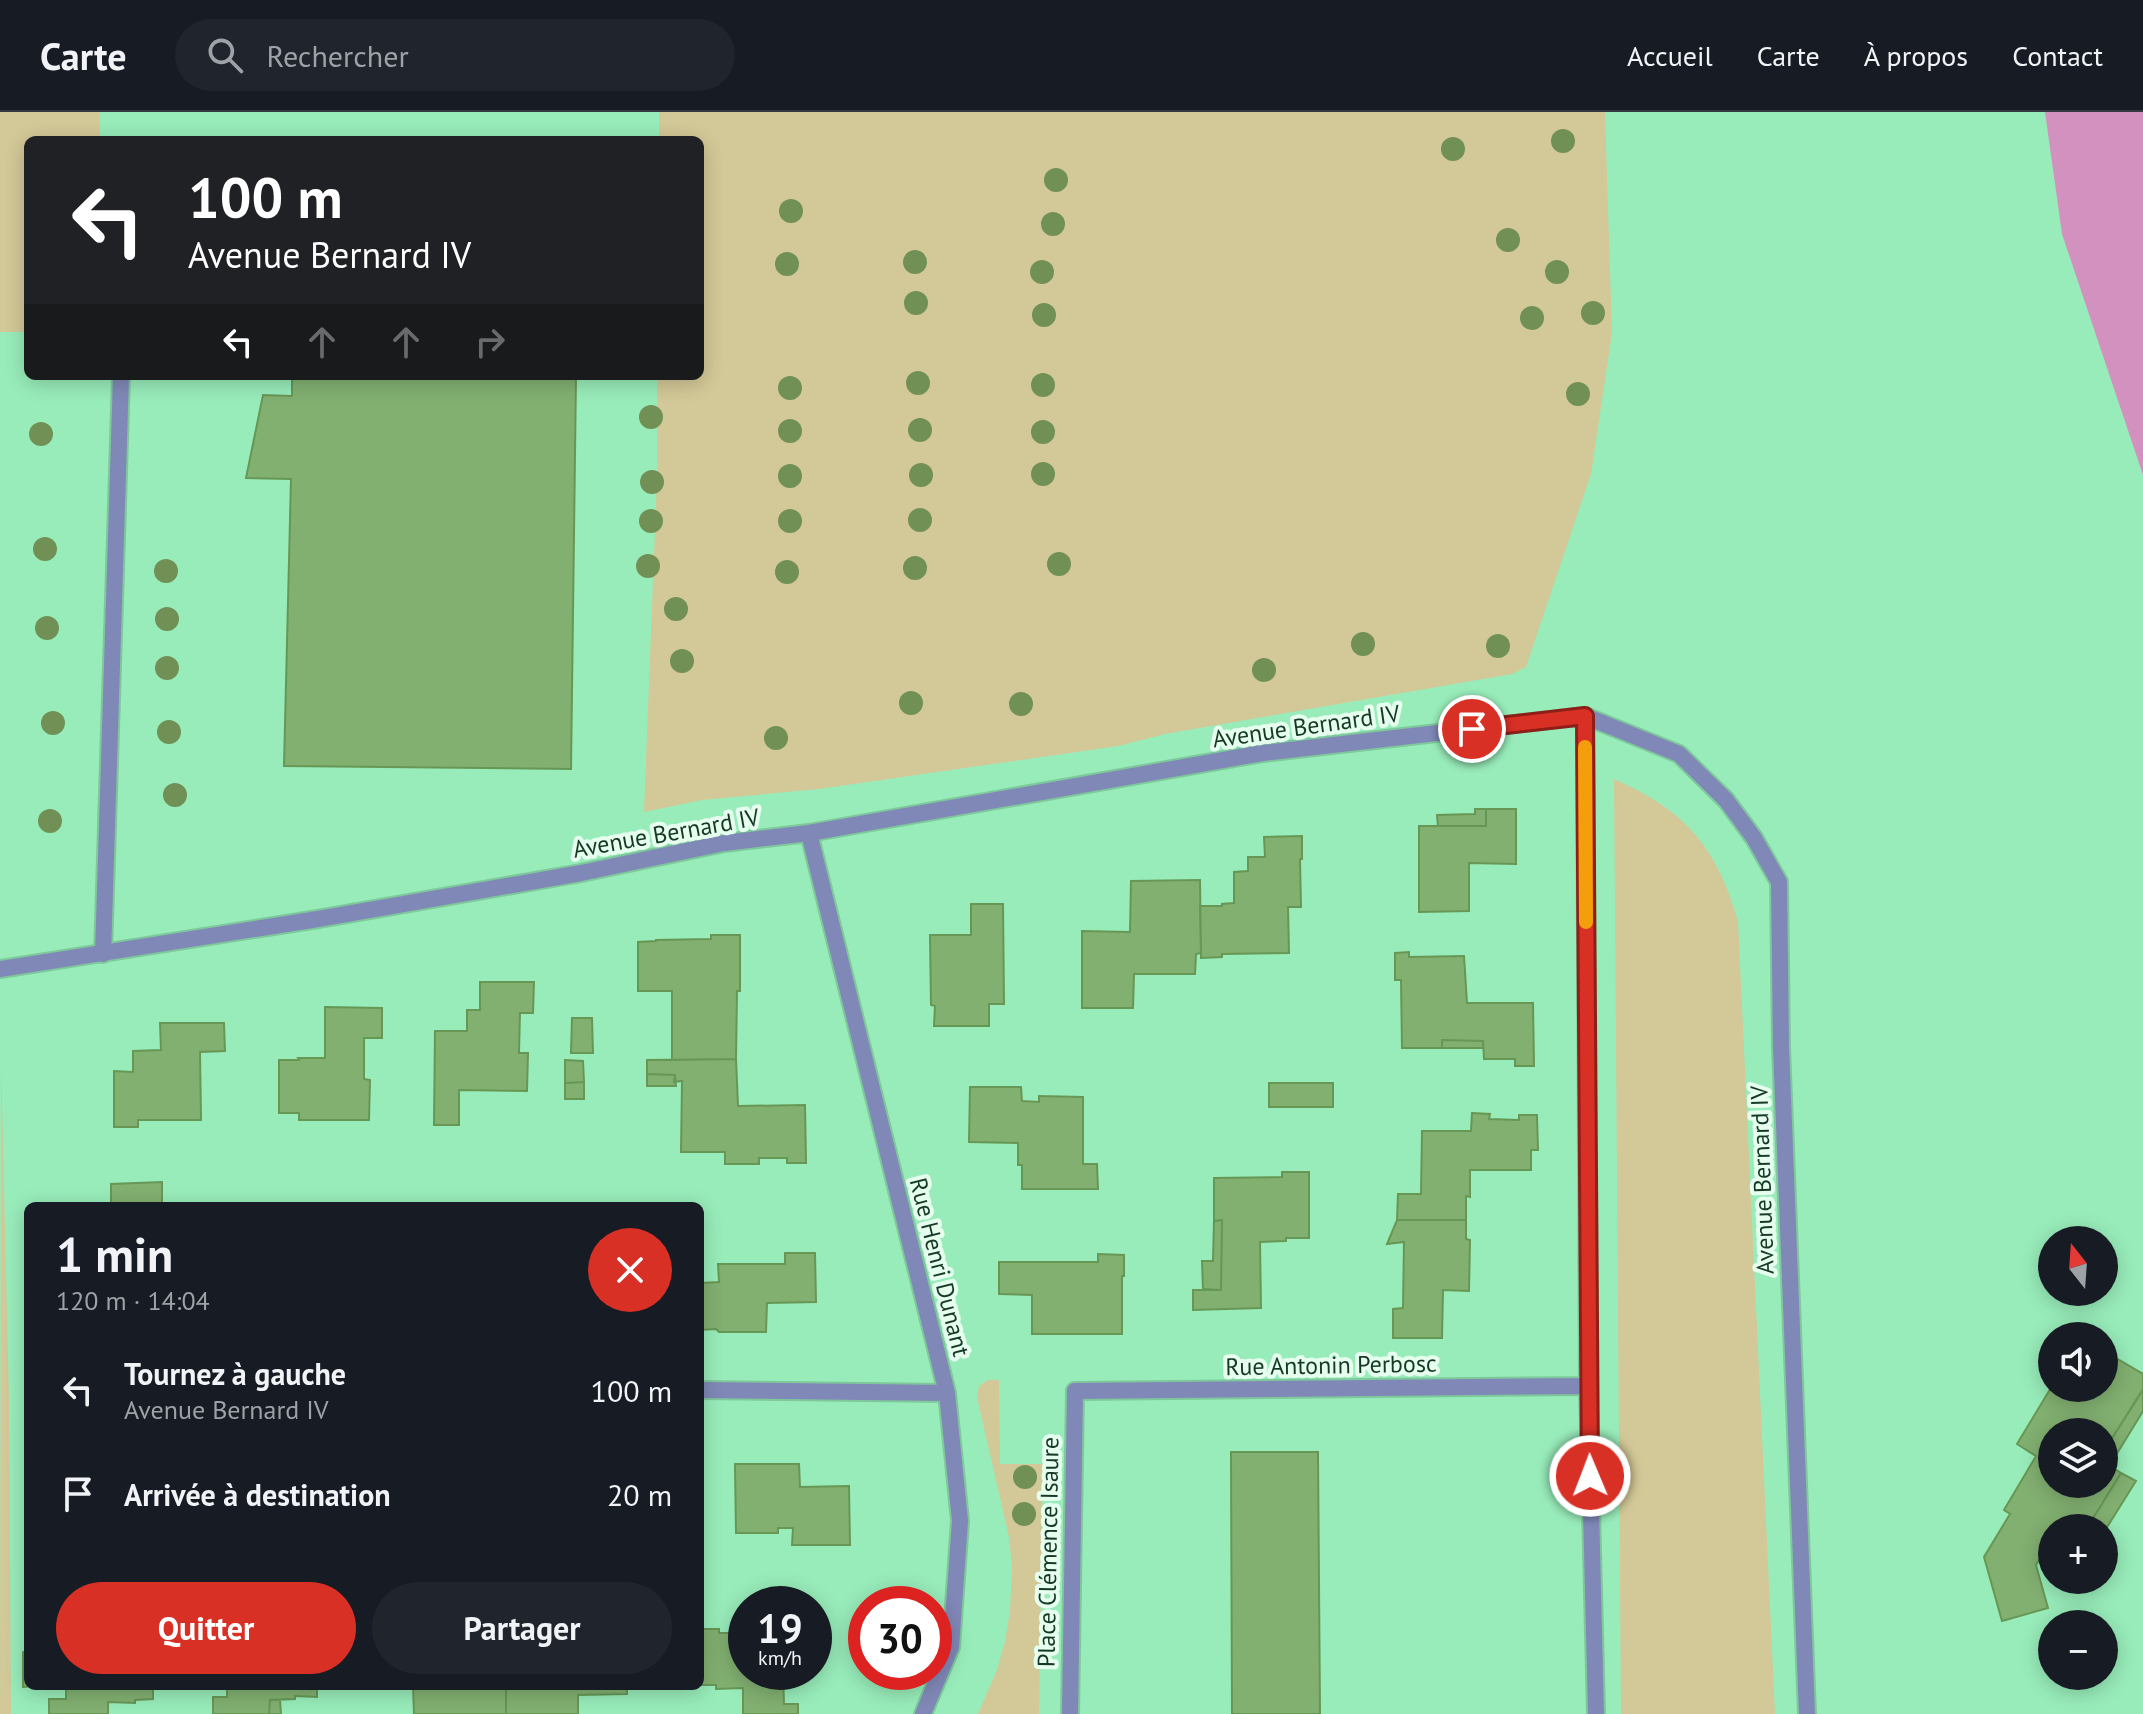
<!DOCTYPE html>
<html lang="fr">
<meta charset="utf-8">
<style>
body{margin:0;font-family:"PT Sans",sans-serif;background:#20242c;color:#f1f3f6;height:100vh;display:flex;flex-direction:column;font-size:30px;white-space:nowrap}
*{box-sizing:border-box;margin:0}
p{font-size:26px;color:#9ea1a6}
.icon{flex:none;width:44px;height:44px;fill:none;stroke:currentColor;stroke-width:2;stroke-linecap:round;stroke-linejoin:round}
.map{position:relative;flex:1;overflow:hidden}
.drawer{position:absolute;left:24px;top:1090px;width:680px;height:488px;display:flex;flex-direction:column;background:#171b24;border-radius:12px;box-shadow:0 4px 20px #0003}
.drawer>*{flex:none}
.banner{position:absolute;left:24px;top:24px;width:680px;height:244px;border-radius:12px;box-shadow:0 4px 20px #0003;background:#202124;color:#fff;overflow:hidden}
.needle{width:52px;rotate:343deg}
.controls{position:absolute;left:2038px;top:1114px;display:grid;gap:16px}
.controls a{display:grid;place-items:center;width:80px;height:80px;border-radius:50%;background:#171b24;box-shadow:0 4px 20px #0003;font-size:40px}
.speed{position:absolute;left:728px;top:1474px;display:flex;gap:16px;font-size:40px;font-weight:700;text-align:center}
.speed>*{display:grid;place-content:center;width:104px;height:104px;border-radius:50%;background:#171b24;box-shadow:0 4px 20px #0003;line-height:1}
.speed small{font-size:20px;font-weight:400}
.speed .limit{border:12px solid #d22;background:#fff;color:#111}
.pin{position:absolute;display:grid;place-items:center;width:68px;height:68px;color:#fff;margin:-34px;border:4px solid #fff;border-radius:50%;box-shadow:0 2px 8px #0007}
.me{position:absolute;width:88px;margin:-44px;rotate:359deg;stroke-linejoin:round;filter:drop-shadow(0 0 6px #0008)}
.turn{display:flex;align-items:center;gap:28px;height:168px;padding:0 32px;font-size:36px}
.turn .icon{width:104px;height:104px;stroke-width:2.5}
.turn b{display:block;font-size:56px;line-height:68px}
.lanes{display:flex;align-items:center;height:76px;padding:0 32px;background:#0003;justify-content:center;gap:40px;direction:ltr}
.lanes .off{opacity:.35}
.round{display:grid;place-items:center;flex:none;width:84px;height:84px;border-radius:42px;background:#20242c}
.summary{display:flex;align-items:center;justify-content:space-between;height:136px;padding:0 32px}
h1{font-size:48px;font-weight:700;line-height:60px}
.cta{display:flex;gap:16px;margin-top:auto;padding:16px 32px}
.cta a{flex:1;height:92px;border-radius:48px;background:#d93025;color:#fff;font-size:32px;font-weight:700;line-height:92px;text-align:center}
.cta a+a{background:#20242c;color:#f1f3f6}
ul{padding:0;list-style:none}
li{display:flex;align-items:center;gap:24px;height:104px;padding:0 32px}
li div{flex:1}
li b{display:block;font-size:30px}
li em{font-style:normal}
header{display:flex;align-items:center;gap:48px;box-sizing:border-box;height:112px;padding:0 40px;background:#171b24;border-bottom:2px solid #363941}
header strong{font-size:38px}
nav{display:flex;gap:44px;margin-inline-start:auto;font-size:28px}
.search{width:560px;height:72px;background:#20242c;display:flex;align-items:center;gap:20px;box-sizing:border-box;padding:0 28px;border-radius:44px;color:#9ea1a6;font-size:30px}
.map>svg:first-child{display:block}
.green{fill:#d3c897}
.water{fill:#d391c0}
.building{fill:#82b071;stroke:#679755;stroke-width:2}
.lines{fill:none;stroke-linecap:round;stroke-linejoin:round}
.lane-casing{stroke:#7ec89c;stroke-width:20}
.street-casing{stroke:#7ec89c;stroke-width:20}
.lane{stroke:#8088b7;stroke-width:16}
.street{stroke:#8088b7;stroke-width:16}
.tree{fill:#719056}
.route-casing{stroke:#8d1f18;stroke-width:20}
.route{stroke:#d93025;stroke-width:14}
.slow{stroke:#f59e0b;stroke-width:14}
.labels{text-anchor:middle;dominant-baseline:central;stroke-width:8;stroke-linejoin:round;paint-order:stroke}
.street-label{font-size:24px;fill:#163926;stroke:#e6feee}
</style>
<header>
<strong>Carte</strong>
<div class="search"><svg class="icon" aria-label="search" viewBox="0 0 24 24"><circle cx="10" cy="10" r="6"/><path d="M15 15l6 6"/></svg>Rechercher</div>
<nav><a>Accueil</a><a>Carte</a><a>À propos</a><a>Contact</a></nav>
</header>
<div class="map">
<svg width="2143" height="1602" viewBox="0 0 2143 1602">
<rect width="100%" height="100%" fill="#98ecba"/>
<path class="green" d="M 0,0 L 100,0 L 100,28 L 28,28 L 28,220 L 0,220 Z
M 659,0 L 1605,0 L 1612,221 L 1591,362 L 1526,555 L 1512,562 L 1165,622 L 1118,634 L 819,677 L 702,688 L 644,700 L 657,366 L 657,264 L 700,264 L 700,28 L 659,28 Z
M 1614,667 C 1685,698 1717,735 1738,809 L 1775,1602 L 1621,1602 Z
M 1,946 L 9,1288 L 11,1602 L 0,1602 Z
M 988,1268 L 999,1268 L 1000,1352 L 1043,1352 L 1039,1602 L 978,1602 L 997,1558 L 1005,1530 L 1010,1499 L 1012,1456 L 1009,1425 L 977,1285 L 979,1274 Z"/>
<path class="water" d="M 2045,0 L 2143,0 L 2143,363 L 2062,122 Z"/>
<path class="building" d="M 292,264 L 576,264 L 571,657 L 284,654 L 291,367 L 246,366 L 263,283 L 292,284 Z
M 1475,697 L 1486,697 L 1486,714 L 1438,714 L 1437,703 L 1475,702 Z
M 1486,697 L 1516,697 L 1516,752 L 1469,751 L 1469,799 L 1419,800 L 1419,714 L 1486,714 Z
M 1302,724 L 1302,747 L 1300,747 L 1301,795 L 1288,795 L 1289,841 L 1222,842 L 1222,845 L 1201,846 L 1200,794 L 1222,794 L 1222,792 L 1234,791 L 1234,760 L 1248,759 L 1248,745 L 1265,745 L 1264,725 Z
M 1200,768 L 1201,841 L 1196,842 L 1195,862 L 1134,862 L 1133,896 L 1082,896 L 1082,819 L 1130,820 L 1131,769 Z
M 971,792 L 1003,792 L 1004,892 L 989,892 L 989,914 L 934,914 L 935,894 L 931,893 L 930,823 L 971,823 Z
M 711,823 L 740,823 L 740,879 L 737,879 L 736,947 L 672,948 L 672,879 L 638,879 L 638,830 L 656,829 L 656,828 L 711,827 Z
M 1409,840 L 1409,845 L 1464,844 L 1467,891 L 1533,891 L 1534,954 L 1515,954 L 1515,947 L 1484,947 L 1483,929 L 1442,928 L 1442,936 L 1402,936 L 1401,868 L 1395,868 L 1395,841 Z
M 480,870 L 534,870 L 533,901 L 520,901 L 519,941 L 528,941 L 527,979 L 459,978 L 459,1013 L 434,1013 L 435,919 L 467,919 L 467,898 L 480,898 Z
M 325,895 L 382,896 L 382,926 L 364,926 L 364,967 L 370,968 L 369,1008 L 299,1008 L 299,1001 L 279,1001 L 279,948 L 299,948 L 298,946 L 325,946 Z
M 572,906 L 592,906 L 593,941 L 571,941 Z
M 160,911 L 224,911 L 225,939 L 200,940 L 201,1008 L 138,1008 L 138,1015 L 114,1015 L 114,959 L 133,960 L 133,939 L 161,938 Z
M 1442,928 L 1483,929 L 1483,936 L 1442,936 Z
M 736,947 L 738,994 L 805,993 L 806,1051 L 787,1051 L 787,1046 L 759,1046 L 759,1052 L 725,1052 L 725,1040 L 681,1040 L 682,969 L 674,970 L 675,963 L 647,962 L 647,948 Z
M 565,948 L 583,949 L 584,970 L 565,971 Z
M 647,962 L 675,963 L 676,974 L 647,974 Z
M 584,970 L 584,987 L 565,987 L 565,971 Z
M 1269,971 L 1333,971 L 1333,995 L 1269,995 Z
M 970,975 L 1021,975 L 1022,989 L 1039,990 L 1039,984 L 1083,985 L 1083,1052 L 1097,1052 L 1098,1077 L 1022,1077 L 1022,1053 L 1018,1053 L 1018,1031 L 969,1030 Z
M 1472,1001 L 1490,1002 L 1489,1007 L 1519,1008 L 1519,1003 L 1537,1003 L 1538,1038 L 1531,1038 L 1531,1058 L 1470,1058 L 1470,1085 L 1466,1084 L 1466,1108 L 1397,1108 L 1398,1082 L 1421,1082 L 1422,1019 L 1471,1019 Z
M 1282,1060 L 1309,1060 L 1309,1126 L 1286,1126 L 1286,1129 L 1260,1130 L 1261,1196 L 1193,1198 L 1193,1178 L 1221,1178 L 1222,1108 L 1214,1109 L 1214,1066 L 1282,1065 Z
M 162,1070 L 162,1094 L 111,1094 L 111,1072 Z
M 1222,1108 L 1221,1178 L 1203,1177 L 1202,1149 L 1213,1149 L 1214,1109 Z
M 1397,1108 L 1466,1108 L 1466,1127 L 1470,1128 L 1469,1179 L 1443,1178 L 1442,1226 L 1393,1226 L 1393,1197 L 1403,1196 L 1404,1130 L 1387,1132 Z
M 785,1141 L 815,1141 L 816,1190 L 767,1191 L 766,1220 L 719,1220 L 716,1217 L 700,1218 L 700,1171 L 719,1170 L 718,1152 L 785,1152 Z
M 1098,1142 L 1124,1143 L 1124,1164 L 1122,1164 L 1122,1222 L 1032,1222 L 1032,1183 L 999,1182 L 999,1150 L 1098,1150 Z
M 2104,1239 L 2143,1262 L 2143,1277 L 2104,1339 L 2104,1320 L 2052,1320 L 2052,1372 L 2104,1372 L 2104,1350 L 2121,1361 L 2087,1416 L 2052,1416 L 2052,1427 L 2036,1453 L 2048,1496 L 2002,1509 L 1984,1445 L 2010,1402 L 2004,1398 L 2036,1344 L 2017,1332 L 2052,1274 L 2052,1276 L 2104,1276 Z
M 2143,1278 L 2143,1299 L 2110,1353 L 2104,1350 L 2104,1339 Z
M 1231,1340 L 1318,1340 L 1320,1602 L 1232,1602 Z
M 735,1352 L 799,1352 L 800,1375 L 849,1374 L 850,1433 L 792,1433 L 793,1416 L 778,1416 L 778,1421 L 736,1421 Z
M 2121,1361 L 2136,1369 L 2104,1420 L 2104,1416 L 2087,1416 Z
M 700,1517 L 719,1517 L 719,1521 L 746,1521 L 746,1560 L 783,1560 L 784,1592 L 798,1592 L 798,1602 L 743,1602 L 743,1576 L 716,1577 L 716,1573 L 700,1573 Z
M 28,1539 L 28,1574 L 36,1574 L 23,1575 L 23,1540 Z
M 66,1574 L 153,1574 L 153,1587 L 135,1588 L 135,1591 L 108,1590 L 108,1602 L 49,1602 L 49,1587 L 66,1587 Z
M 227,1574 L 317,1574 L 317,1585 L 295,1584 L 295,1587 L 270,1588 L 269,1602 L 213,1602 L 213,1585 L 227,1585 Z
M 413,1574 L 506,1574 L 506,1602 L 414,1602 Z
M 506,1574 L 627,1574 L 627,1582 L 578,1583 L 578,1602 L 506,1602 Z
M 270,1588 L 280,1588 L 281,1602 L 269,1602 Z"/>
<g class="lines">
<g class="lane-casing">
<path id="lane" d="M 103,842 L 121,264
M 1070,1602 L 1075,1279"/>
</g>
<g class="street-casing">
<path id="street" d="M 1585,604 L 1588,1274 L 1596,1602
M 809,721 L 947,1281 L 960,1409 L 951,1535 L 923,1602
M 0,857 L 318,807 L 581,761 L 724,731 L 809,721 L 1263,641 L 1585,604 L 1679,642 L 1726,688 L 1754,726 L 1779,770 L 1781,935 L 1807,1602
M 700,1278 L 947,1281
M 1075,1279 L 1588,1274"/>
</g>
<use href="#lane" class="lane"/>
<use href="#street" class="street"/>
</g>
<g class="tree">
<circle cx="1563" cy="29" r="12"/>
<circle cx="1453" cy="37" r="12"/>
<circle cx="1056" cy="68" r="12"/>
<circle cx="791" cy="99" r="12"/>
<circle cx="1053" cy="112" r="12"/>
<circle cx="1508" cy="128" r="12"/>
<circle cx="915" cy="150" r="12"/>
<circle cx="787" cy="152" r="12"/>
<circle cx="1042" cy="160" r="12"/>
<circle cx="1557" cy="160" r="12"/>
<circle cx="916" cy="191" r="12"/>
<circle cx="1593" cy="201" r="12"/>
<circle cx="1044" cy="203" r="12"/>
<circle cx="1532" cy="206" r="12"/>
<circle cx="918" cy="271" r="12"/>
<circle cx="1043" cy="273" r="12"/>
<circle cx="790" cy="276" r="12"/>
<circle cx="1578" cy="282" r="12"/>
<circle cx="651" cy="305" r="12"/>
<circle cx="920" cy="318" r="12"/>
<circle cx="790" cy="319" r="12"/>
<circle cx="1043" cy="320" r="12"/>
<circle cx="41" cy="322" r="12"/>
<circle cx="1043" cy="362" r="12"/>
<circle cx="921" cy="363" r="12"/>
<circle cx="790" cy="364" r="12"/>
<circle cx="652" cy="370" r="12"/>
<circle cx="920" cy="408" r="12"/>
<circle cx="651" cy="409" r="12"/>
<circle cx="790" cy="409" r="12"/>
<circle cx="45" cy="437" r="12"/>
<circle cx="1059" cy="452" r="12"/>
<circle cx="648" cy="454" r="12"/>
<circle cx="915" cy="456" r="12"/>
<circle cx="166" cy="459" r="12"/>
<circle cx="787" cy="460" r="12"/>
<circle cx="676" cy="497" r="12"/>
<circle cx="167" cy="507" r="12"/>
<circle cx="47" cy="516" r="12"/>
<circle cx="1363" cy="532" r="12"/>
<circle cx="1498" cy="534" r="12"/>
<circle cx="682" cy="549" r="12"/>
<circle cx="167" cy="556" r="12"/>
<circle cx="1264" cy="558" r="12"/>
<circle cx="911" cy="591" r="12"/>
<circle cx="1021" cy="592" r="12"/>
<circle cx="53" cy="611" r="12"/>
<circle cx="169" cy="620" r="12"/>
<circle cx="776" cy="626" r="12"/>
<circle cx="175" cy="683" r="12"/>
<circle cx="50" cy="709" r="12"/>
<circle cx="1025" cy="1365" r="12"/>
<circle cx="1024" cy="1402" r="12"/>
</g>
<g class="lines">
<g class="route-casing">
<path id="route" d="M 1472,617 L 1585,604 L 1590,1364"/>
</g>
<use href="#route" class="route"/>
<path class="slow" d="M 1585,635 L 1586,810"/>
</g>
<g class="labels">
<g class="street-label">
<text transform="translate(1306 614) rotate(-8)">Avenue Bernard IV</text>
<text transform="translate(666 721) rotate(-10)">Avenue Bernard IV</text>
<text transform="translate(1762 1068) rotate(-92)">Avenue Bernard IV</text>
<text transform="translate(940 1155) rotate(76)">Rue Henri Dunant</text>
<text transform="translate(1331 1253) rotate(-1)">Rue Antonin Perbosc</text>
<text transform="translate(1048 1440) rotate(-89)">Place Clémence Isaure</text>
</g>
</g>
</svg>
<div class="controls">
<a><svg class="needle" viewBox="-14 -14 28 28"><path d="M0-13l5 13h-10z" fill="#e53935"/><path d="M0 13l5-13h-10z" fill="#9ea1a6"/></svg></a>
<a><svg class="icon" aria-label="sound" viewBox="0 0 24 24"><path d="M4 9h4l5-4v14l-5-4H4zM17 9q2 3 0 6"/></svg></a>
<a><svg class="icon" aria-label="layers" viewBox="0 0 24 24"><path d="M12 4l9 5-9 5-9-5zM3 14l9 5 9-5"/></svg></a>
<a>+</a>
<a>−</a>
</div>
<div class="speed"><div>19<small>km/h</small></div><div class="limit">30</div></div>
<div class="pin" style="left:1472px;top:617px;background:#d93025"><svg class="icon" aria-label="arrive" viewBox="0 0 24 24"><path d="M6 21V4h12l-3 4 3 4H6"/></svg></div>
<svg class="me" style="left:1590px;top:1364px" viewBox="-20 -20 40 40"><circle r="17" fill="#d93025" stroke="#fff" stroke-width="3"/><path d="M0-11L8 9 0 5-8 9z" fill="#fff"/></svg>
<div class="banner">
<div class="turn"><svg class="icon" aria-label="left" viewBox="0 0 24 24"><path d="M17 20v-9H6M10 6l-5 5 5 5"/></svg><div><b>100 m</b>Avenue Bernard IV</div></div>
<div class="lanes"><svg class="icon" aria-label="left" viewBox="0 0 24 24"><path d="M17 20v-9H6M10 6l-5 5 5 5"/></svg><svg class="icon off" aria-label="ahead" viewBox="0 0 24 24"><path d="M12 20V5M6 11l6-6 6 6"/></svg><svg class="icon off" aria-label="ahead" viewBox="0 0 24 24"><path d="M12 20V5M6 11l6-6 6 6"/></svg><svg class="icon off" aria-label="right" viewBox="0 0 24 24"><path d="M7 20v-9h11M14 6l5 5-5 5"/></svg></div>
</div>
<section class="drawer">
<div class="summary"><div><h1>1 min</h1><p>120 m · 14:04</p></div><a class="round" style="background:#d93025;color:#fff"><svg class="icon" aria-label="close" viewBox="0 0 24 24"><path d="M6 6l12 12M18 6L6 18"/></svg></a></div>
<ul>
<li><svg class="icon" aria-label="left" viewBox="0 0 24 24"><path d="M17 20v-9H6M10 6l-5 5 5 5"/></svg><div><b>Tournez à gauche</b><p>Avenue Bernard IV</p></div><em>100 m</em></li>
<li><svg class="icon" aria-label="arrive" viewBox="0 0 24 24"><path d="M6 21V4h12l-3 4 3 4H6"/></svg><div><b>Arrivée à destination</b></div><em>20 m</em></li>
</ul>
<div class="cta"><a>Quitter</a><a>Partager</a></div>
</section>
</div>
